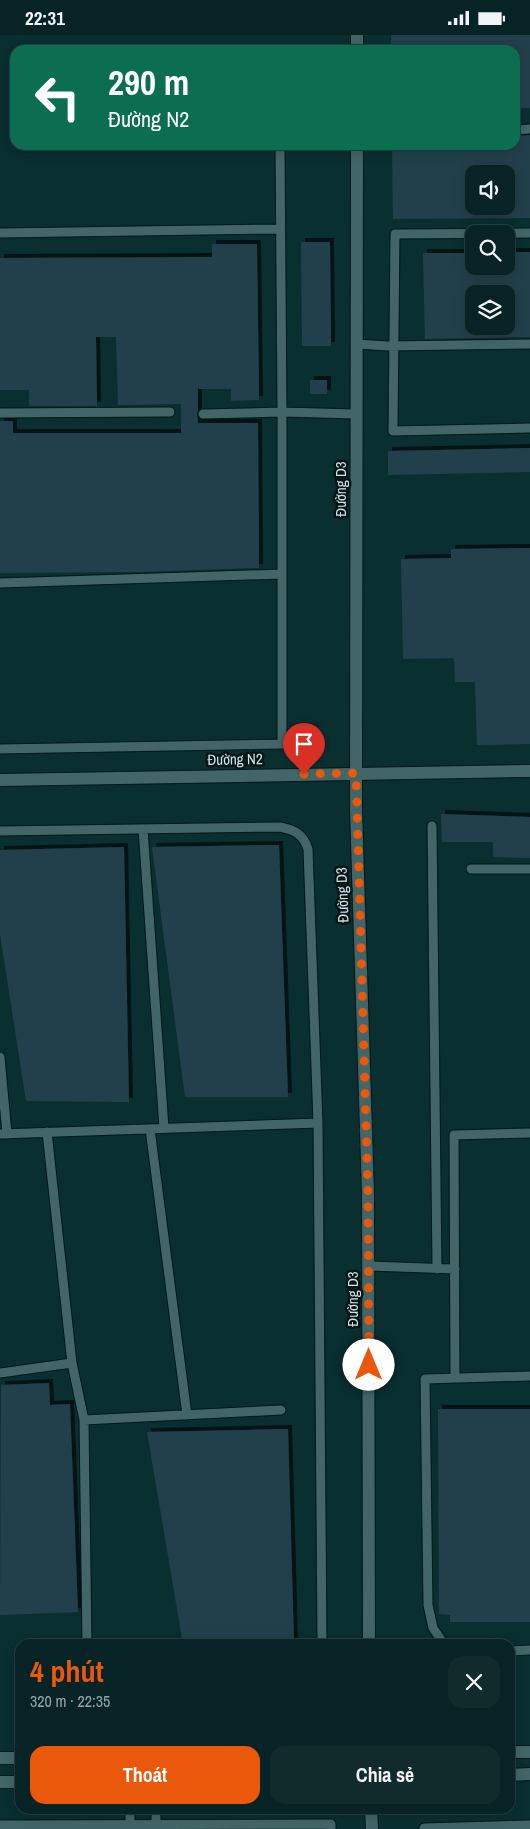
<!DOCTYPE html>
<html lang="vi">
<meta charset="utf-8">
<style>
body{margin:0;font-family:"Archivo Narrow",sans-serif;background:#112b2d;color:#f1f3f6;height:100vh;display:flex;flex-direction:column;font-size:19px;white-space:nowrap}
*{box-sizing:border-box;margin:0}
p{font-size:16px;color:#98a4a7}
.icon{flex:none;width:28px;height:28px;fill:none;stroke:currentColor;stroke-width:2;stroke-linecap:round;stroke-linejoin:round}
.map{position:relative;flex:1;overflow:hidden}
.drawer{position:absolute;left:15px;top:1604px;width:500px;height:175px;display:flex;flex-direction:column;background:#082325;border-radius:15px;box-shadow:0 2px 12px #0003,0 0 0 1px #294042}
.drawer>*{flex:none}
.banner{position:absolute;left:10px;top:10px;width:510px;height:105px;border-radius:15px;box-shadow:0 2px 12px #0003,0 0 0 1px #294042;background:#0b6e4f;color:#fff;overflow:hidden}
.controls{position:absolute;left:465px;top:130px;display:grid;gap:10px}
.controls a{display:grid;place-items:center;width:50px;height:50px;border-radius:10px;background:#082325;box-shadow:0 2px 12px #0003,0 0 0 1px #294042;font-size:25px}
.pin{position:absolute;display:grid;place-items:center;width:42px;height:42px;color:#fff;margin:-51px -21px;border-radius:50% 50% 50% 0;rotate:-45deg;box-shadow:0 0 5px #0007}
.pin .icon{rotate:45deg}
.me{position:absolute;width:55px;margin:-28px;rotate:0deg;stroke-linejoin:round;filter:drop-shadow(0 0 4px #0008)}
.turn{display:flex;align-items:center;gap:18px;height:105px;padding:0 15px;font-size:22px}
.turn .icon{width:65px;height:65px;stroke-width:2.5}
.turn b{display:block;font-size:35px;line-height:42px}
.round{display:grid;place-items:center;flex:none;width:52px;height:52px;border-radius:15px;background:#112b2d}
.head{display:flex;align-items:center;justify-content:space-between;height:85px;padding:0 15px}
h1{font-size:30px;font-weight:800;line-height:38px;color:#ea580c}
.cta{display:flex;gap:10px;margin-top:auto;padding:10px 15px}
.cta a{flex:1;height:58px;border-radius:15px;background:#ea580c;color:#fff;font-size:20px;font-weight:800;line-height:58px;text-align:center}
.cta a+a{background:#112b2d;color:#f1f3f6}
.status{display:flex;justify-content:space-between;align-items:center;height:35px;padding:0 25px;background:#082325;direction:ltr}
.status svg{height:14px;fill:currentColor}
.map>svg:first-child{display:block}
.building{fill:#22414c;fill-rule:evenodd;filter:url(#shadow)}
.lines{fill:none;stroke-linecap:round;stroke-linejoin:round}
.service-casing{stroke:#001617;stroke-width:11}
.tertiary-casing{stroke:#001617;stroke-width:14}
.secondary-casing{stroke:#001617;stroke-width:14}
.service{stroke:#426667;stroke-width:9}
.tertiary{stroke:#426667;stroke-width:12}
.secondary{stroke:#426667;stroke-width:12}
.route{stroke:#ea580c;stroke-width:9;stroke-dasharray:0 16.2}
.labels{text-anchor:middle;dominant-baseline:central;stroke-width:5;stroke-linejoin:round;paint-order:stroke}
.street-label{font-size:15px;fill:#d0e3e4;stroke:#061515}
</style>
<div class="status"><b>22:31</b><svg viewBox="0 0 49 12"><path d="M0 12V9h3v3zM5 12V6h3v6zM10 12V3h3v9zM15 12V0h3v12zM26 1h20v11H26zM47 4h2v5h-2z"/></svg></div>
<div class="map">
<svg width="530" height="1794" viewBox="0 0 530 1794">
<defs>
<filter id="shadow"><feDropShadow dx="4" dy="-4" stdDeviation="0" flood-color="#0009"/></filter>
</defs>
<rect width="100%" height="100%" fill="#0a2f31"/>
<path class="building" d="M 391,0 L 530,0 L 530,73 L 515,73 L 515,15 L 391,15 Z
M 530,100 L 530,183 L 393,184 L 392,110 L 515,110 L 515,101 ZM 474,139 L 506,139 L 506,171 L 474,171 Z
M 301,207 L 330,207 L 331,311 L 302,311 Z
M 212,209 L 257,209 L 259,365 L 231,366 L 231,354 L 198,354 L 198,375 L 197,379 L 198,388 L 258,388 L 259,533 L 138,537 L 0,538 L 0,386 L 13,386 L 13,398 L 181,398 L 181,369 L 118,370 L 116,302 L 96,302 L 97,371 L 29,371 L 29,355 L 0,355 L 0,223 L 212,222 Z
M 506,217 L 530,217 L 530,302 L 425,304 L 423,218 L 474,218 L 474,231 L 506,231 ZM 474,259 L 506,259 L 506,291 L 474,291 Z
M 310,345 L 327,345 L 327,359 L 310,359 Z
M 530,413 L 530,437 L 388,440 L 388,416 Z
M 530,513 L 530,709 L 477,710 L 475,647 L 455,647 L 454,623 L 403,624 L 401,524 L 451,523 L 451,514 Z
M 441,779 L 530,782 L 530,823 L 493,822 L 493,807 L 442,807 Z
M 279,810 L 288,1062 L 185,1062 L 152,812 Z
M 124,812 L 129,1067 L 26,1066 L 0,899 L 0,815 Z
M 49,1348 L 50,1370 L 70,1369 L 78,1577 L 0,1580 L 1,1350 Z
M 438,1374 L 530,1374 L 530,1587 L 450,1587 L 450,1580 L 439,1579 Z
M 288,1394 L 294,1609 L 183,1609 L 147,1397 Z"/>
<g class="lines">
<g class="service-casing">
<path id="service" d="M 515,95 L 530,94
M 0,198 L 280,194
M 530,198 L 395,199 L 393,396 L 530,393
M 356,309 L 388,311 L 530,309
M 0,378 L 170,377
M 203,379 L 282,377 L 356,379
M 0,548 L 282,539
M 0,714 L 282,709 L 282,377 L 280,110
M 432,791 L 437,1234
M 143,794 L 164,1093
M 0,796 L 280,792 C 295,795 303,799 308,814 L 318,1088 L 0,1099
M 471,834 L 530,834
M 0,1022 L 7,1099
M 318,1088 L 322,1609
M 150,1094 L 187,1380
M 369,1231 L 455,1234
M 72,1328 L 84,1385 L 87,1609
M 0,1338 L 72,1328 L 47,1097
M 455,1343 L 454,1100 L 530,1098
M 84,1385 L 281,1375
M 444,1609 L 433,1593 L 428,1570 L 425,1344 L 530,1341
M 510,1616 L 530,1615
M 130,1774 L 130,1794
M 0,1790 L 331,1789 L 331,1794
M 156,1793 L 156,1774
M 424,1793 L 530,1790"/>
</g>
<g class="tertiary-casing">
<path id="tertiary" d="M 0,745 L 530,736
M 510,1717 L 530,1717
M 0,1723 L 20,1723
M 510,1740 L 530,1739
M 0,1747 L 20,1747"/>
</g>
<g class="secondary-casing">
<path id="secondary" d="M 357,15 L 357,0
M 357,110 L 356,775 L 368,1159 L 369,1609
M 371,1774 L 372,1794"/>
</g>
<use href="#service" class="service"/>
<use href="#tertiary" class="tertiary"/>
<use href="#secondary" class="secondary"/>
</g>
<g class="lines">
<path class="route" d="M 304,739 L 356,738 L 368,1159 L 369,1330"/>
</g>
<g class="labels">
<g class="street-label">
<text transform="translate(340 454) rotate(-90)">Đường D3</text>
<text transform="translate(235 724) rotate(-1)">Đường N2</text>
<text transform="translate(342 860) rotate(-92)">Đường D3</text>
<text transform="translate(352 1264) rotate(-90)">Đường D3</text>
</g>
</g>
</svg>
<div class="controls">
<a><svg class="icon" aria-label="sound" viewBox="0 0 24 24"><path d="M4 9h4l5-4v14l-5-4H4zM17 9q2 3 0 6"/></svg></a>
<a><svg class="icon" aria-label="search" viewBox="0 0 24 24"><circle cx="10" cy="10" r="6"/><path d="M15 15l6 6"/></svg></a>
<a><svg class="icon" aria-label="layers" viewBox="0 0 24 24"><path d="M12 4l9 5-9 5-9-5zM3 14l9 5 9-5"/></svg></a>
</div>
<div class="pin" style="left:304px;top:739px;background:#d93025"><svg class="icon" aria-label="arrive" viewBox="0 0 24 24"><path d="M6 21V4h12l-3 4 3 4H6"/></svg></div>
<svg class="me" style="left:369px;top:1330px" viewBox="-20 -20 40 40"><circle r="19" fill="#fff"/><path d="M0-13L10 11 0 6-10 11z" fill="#ea580c"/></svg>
<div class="banner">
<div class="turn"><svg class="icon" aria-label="left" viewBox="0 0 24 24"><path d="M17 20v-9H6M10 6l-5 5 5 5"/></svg><div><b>290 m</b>Đường N2</div></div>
</div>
<section class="drawer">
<div class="head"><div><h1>4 phút</h1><p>320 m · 22:35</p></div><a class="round"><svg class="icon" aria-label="close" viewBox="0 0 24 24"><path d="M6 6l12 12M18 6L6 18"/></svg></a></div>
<div class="cta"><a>Thoát</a><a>Chia sẻ</a></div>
</section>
</div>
